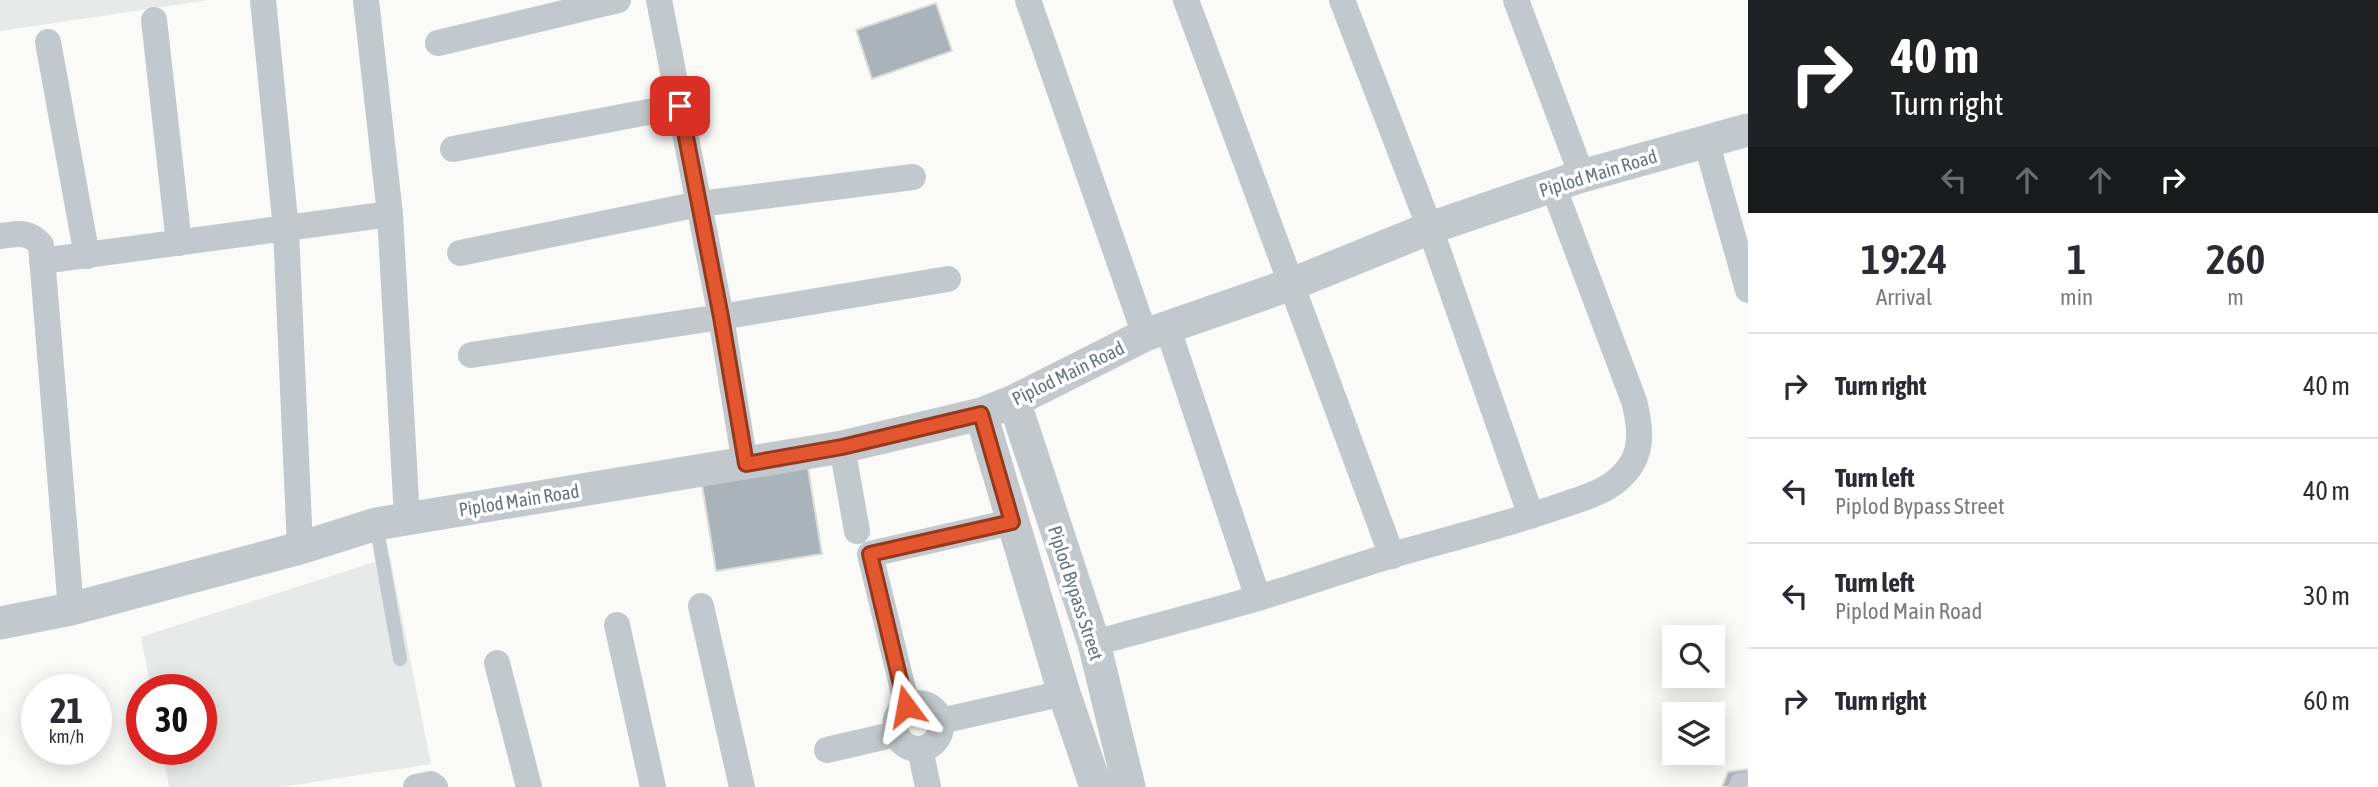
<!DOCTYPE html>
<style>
body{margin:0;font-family:"Asap Condensed",sans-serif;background:#f7f7f7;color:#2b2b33;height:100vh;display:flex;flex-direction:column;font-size:26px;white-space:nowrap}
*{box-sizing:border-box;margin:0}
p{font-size:23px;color:#7c7c81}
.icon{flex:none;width:38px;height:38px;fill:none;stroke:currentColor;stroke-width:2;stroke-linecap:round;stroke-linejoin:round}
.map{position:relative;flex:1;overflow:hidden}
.panel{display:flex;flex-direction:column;background:#fff;width:630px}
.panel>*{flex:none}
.banner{background:#202124;color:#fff;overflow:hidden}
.tools{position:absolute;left:1662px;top:625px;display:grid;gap:14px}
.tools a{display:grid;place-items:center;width:63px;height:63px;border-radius:0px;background:#fff;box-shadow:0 4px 18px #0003;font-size:35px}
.speed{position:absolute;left:21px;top:674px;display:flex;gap:14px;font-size:35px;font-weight:700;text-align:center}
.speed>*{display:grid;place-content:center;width:91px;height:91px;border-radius:50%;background:#fff;box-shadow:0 4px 18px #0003;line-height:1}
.speed small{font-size:18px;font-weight:400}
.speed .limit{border:10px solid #d22;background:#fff;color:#111}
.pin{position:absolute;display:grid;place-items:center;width:60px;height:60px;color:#fff;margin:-30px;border-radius:14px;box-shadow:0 4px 10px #0006}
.me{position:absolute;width:77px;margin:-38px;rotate:347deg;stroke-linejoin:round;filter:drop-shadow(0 0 5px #0008)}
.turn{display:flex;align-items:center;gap:24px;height:147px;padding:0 28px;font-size:32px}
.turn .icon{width:91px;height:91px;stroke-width:2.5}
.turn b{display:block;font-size:49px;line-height:60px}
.lanes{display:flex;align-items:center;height:66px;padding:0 28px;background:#0003;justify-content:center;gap:35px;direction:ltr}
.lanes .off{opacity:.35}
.eta{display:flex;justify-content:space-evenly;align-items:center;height:119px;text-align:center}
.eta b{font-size:42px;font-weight:600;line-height:49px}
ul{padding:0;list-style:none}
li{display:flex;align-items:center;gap:21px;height:105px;padding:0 28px;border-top:2px solid #e1e1e2}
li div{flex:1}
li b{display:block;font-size:26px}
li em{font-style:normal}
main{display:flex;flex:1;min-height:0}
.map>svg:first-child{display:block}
.built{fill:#e8e9e9}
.building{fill:#aab3b9;stroke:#dcdcda;stroke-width:2}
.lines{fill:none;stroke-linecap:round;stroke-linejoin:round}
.service{stroke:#c3c8cc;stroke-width:14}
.minor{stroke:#c3c8cc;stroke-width:26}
.tertiary{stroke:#c3c8cc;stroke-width:33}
.route-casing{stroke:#94391e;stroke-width:18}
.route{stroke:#e4572e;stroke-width:12}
.labels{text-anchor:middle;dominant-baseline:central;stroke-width:7;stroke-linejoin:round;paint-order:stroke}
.street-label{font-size:19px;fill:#657683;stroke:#fff}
</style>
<main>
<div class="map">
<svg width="1748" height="787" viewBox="0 0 1748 787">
<rect width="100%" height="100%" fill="#fafaf8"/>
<path class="built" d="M 0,0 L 209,0 L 0,31 Z
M 390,557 L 431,764 L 281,787 L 169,787 L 162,749 L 201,749 L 201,690 L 151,689 L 141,637 Z"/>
<path class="building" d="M 936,3 L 952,51 L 872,79 L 856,30 Z
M 807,462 L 822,554 L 716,571 L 701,479 Z
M 1748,769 L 1748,787 L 1722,787 L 1728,772 Z"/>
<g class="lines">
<path class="service" d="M 376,524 L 400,659
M 1735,787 L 1738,780 L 1748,779"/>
<path class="minor" d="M 263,0 L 286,229 L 300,548
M 366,0 L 390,214 L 407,518
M 659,0 L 721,317 L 745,464
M 1028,0 L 1145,335
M 1186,0 L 1392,556
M 1342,0 L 1430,228 L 1531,516
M 1516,0 L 1582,176
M 154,20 L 179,243
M 48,42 L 87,256
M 438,43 L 618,0
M 1706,141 L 1748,290
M 453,149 L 680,106
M 0,236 C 18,234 28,230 41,245 L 71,609
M 460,253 L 699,204 L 913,177
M 42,261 L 390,214
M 1167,326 L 1258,598
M 471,355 L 721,317 L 948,279
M 842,447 L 857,531
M 701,606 L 742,787
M 617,625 L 653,787
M 1094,643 C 1149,628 1203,614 1258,598 C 1305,584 1352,567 1399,553 C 1452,538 1505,525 1557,507 C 1580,499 1606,493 1623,475 C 1644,454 1641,428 1634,401 L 1553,186
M 497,663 L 529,787
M895 726a23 23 0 1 1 46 0a23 23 0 1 1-46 0Z
M 907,706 L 870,554 L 1012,522
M 941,721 L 1064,693
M 920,749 L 928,787
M 827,750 L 896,734
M 416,787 L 431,784 L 435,787"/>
<path class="tertiary" d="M 1014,401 L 1094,643 L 1129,787
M 981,414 L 1064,693 L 1096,787
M 0,623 L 71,609 L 300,548 L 376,524 L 842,447 L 981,414 L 1014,401 L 1145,335 L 1292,284 L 1430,228 L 1582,176 L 1748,130"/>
</g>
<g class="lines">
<g class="route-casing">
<path id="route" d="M 680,106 L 721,317 L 746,464 L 842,447 L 981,414 L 1012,522 L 870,554 L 906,706"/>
</g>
<use href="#route" class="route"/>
</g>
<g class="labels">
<g class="street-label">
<text transform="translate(1598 173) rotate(-17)">Piplod Main Road</text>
<text transform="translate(1068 373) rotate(-26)">Piplod Main Road</text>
<text transform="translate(519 500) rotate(-9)">Piplod Main Road</text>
<text transform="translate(1076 593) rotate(72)">Piplod Bypass Street</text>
</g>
</g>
</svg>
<div class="tools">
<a><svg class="icon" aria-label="search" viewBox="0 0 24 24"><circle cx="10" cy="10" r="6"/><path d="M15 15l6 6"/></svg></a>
<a><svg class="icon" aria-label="layers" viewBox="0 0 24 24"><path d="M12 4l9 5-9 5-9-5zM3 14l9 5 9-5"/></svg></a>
</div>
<div class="speed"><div>21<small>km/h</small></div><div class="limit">30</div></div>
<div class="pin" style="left:680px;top:106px;background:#d93025"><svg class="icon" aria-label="arrive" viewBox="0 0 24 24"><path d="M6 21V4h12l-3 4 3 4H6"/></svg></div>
<svg class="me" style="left:906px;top:706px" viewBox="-20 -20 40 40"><path d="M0-17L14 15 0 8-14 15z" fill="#e4572e" stroke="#fff" stroke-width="4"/></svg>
</div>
<section class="panel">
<div class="banner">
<div class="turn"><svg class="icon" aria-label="right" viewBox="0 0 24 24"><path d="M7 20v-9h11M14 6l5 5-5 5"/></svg><div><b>40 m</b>Turn right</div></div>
<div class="lanes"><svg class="icon off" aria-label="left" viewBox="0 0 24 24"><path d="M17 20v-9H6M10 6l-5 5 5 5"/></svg><svg class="icon off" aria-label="ahead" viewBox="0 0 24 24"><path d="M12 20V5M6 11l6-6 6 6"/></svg><svg class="icon off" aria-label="ahead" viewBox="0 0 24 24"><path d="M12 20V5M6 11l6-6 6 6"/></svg><svg class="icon" aria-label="right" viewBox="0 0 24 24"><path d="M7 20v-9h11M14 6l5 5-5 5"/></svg></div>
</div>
<div class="eta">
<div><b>19:24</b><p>Arrival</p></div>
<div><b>1</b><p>min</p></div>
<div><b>260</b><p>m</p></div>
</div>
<ul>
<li><svg class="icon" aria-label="right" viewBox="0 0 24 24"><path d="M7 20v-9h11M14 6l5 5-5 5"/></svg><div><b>Turn right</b></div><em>40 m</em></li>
<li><svg class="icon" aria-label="left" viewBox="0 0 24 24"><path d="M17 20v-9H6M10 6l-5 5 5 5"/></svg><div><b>Turn left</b><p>Piplod Bypass Street</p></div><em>40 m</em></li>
<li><svg class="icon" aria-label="left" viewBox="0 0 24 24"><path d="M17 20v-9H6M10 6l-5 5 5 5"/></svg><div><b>Turn left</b><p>Piplod Main Road</p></div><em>30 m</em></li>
<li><svg class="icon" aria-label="right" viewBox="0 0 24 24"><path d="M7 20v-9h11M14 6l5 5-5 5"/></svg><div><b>Turn right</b></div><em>60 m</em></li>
</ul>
</section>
</main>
